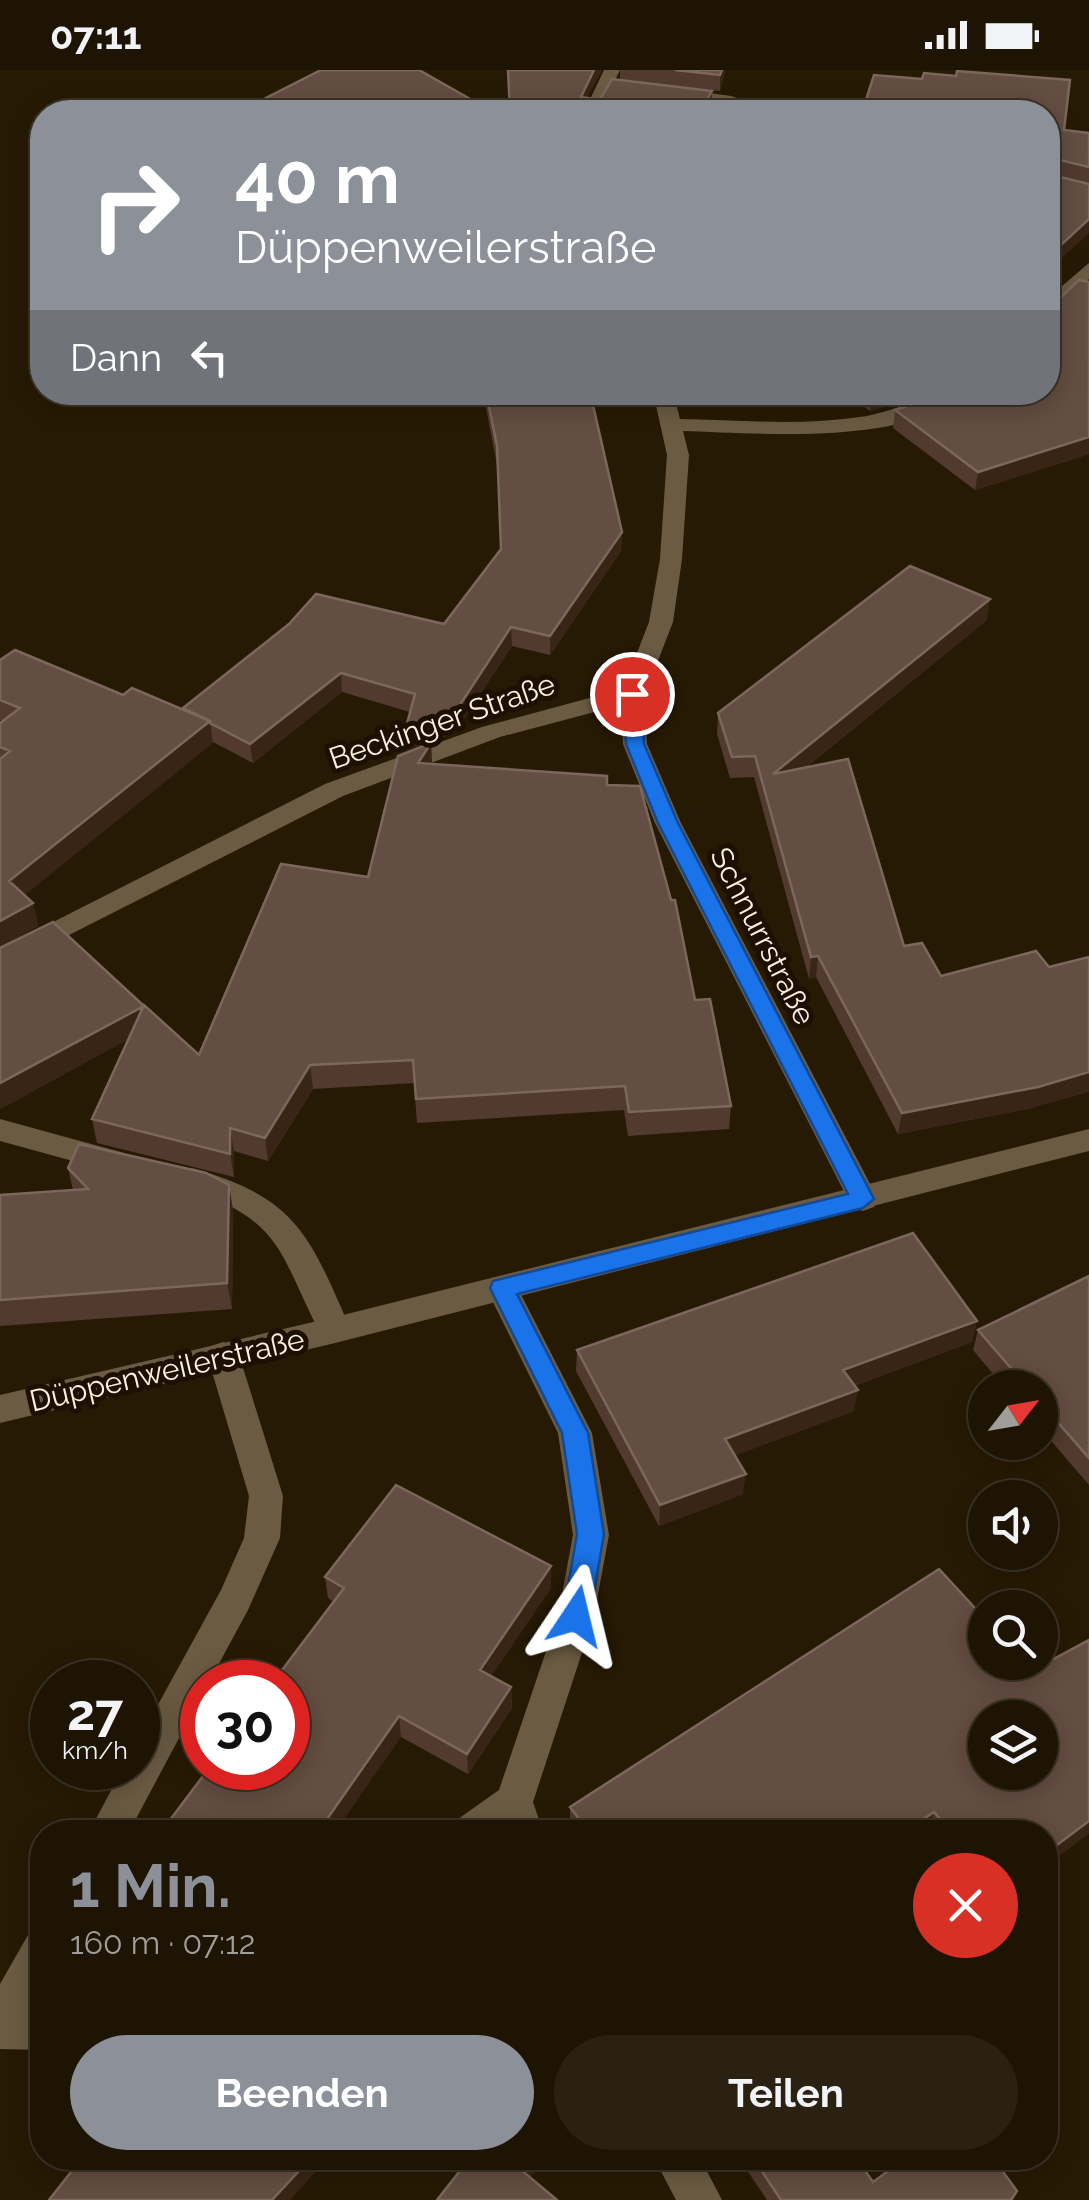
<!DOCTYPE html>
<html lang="de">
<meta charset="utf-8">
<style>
body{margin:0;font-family:Raleway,sans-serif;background:#2a2112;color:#f1f3f6;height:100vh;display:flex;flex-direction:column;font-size:38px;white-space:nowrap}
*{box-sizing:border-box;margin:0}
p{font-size:32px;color:#a09e9a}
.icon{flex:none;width:55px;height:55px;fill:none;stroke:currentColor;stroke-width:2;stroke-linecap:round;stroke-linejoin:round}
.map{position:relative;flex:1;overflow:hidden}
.drawer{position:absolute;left:30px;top:1750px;width:1028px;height:350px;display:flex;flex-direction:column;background:#1d1403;border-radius:40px;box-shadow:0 5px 25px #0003,0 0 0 2px #3b3325}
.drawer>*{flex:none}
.top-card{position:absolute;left:30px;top:30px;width:1030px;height:305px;border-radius:40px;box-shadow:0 5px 25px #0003,0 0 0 2px #3b3325;background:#8c9099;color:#fff;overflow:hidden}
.needle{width:65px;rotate:59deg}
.fabs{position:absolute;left:968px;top:1300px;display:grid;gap:20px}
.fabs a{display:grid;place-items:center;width:90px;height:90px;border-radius:50%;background:#1d1403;box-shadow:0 5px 25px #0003,0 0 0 2px #3b3325;font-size:50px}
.speed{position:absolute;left:30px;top:1590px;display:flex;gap:20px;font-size:50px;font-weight:700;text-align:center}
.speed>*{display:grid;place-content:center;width:130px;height:130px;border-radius:50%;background:#1d1403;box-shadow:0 5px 25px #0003,0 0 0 2px #3b3325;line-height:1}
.speed small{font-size:25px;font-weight:400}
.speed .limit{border:15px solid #d22;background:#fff;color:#111}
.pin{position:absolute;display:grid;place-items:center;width:85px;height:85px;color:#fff;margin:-42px;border:5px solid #fff;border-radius:50%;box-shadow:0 2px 10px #0007}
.me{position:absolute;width:110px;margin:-55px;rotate:10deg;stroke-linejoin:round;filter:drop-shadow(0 0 8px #0008)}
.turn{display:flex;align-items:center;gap:35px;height:210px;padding:0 40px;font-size:45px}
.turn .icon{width:130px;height:130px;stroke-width:2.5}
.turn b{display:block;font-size:70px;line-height:85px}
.then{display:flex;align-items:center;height:95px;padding:0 40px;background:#0003;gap:20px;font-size:38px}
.round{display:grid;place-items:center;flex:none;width:105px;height:105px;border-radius:52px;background:#2a2112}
.head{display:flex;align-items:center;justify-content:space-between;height:170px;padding:0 40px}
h1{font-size:60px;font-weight:700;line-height:75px;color:#8c9099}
.primary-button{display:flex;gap:20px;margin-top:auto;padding:20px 40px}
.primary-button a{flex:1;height:115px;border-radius:60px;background:#8c9099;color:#fff;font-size:40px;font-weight:700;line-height:115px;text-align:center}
.primary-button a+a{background:#2a2112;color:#f1f3f6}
.status{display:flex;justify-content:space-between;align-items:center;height:70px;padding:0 50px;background:#1d1403;direction:ltr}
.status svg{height:28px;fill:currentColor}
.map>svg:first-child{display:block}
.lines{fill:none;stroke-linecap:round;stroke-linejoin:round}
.lane{fill:#6b5b43;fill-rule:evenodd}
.street{fill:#6b5b43;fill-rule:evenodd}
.secondary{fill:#6b5b43;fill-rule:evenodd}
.wall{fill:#523a2f}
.shaded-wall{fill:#392515}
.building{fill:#644d42;stroke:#7b675b;stroke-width:2.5;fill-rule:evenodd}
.route{fill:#1a73e8;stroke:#114b97;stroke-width:2.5}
.labels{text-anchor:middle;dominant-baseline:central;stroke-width:10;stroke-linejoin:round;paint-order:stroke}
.street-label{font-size:30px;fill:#faf0e3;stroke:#1d1000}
</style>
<div class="status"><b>07:11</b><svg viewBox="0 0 49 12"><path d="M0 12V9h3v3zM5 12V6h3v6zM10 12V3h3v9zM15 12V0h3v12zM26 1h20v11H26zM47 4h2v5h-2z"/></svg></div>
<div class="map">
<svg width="1089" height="2130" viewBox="0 0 1089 2130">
<rect width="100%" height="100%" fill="#271a04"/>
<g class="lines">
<path class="lane" d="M 673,18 L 731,26 L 780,42 L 755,42 L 667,26 L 667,20 Z"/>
<path class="street" d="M 604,0 L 620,0 L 600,42 L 584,42 Z
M 1089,193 L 1089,209 L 1055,242 L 1048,244 L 1048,228 Z
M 653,322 L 673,322 L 680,349 C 739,350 800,356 860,347 C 896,342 929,322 965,322 C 909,377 756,363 683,361 L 689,385 L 682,489 L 673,552 L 645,624 L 647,674 L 681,753 L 878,1129 L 874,1137 L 863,1141 L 852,1137 L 655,753 L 623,674 L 621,635 L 500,667 L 343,726 L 0,900 L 0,879 L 325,714 L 482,657 L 623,619 L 649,552 L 660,489 L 667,385 Z
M 0,1049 L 124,1083 L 128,1091 L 124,1099 L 113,1102 L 0,1071 Z
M 192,1098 C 298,1128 309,1165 351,1260 L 347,1269 L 335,1273 L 323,1269 C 278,1183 285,1149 181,1117 L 177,1109 L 181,1101 Z
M 502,1206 L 513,1209 L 592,1363 L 609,1465 L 594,1546 L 533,1732 L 543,1762 L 453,1762 L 458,1749 L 499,1720 L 558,1546 L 573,1465 L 558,1363 L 486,1218 L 491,1209 Z
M 223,1272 L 235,1276 L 239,1285 L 283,1426 L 280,1468 L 248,1540 L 209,1612 L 202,1612 L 202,1625 L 129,1762 L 89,1762 L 123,1698 L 138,1698 L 138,1671 L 221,1520 L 244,1468 L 249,1426 L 207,1285 L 211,1276 Z
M 42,1859 L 42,1919 L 32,1938 L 42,1938 L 42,1980 L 0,1979 L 0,1914 L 28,1865 Z
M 654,2088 L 700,2088 L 722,2130 L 676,2130 Z"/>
<path class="secondary" d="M 1089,1059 L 1089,1081 L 335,1273 L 0,1353 L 0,1325 L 335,1247 Z"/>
</g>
<path class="wall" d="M 620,0 L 725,0 L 720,21 L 620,10 Z
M 264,29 L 493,42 L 265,42 Z
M 1048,42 L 1064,60 L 1089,63 L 1089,114 L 1048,201 L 1051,220 L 1048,223 L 1049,230 L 1061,227 L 1089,212 L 1089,384 L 975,420 L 893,358 L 895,340 L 945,325 L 1048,322 Z
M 483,322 L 590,322 L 622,462 L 621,481 L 550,585 L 512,576 L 454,663 L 407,680 L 405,661 L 410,642 L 342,622 L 253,693 L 213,672 L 24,825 L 33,833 L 38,856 L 0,877 L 0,653 L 2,651 L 0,650 L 0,590 L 123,625 L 183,639 L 444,554 L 501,479 L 497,395 Z
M 844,322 L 934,322 L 870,341 Z
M 987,550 L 805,698 L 904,876 L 941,906 L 1032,1038 L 898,1064 L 816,907 L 809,909 L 754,707 L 730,708 L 717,664 L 718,643 Z
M 431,673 L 432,694 L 607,715 L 695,930 L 731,1036 L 729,1059 L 628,1066 L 624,1040 L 417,1053 L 414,1013 L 313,1019 L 268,1091 L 234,1081 L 234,1107 L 97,1073 L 92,1049 L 128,969 L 0,1039 L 0,878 L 199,985 L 368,807 Z
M 68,1098 L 229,1115 L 233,1141 L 232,1239 L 0,1256 L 0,1125 L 73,1120 Z
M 1089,1206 L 1089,1415 L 1040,1358 L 1040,1318 L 1005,1318 L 973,1280 L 978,1260 Z
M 977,1251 L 972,1272 L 854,1316 L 854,1341 L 735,1385 L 743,1424 L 659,1456 L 576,1301 L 577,1280 Z
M 939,1499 L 1089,1763 L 1045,1796 L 1045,1762 L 930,1762 L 928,1760 L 925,1762 L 575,1762 L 570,1755 L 570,1737 Z
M 325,1507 L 551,1518 L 491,1606 L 511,1617 L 512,1638 L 468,1704 L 401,1667 L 334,1532 L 328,1528 Z
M 470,2088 L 544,2088 L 530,2107 Z
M 739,2088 L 856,2088 L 873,2112 L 1017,2121 L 1013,2130 L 767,2130 Z"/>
<path class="shaded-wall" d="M 594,0 L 602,0 L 580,42 L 581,27 Z
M 722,0 L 725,0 L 720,21 L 720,5 Z
M 712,21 L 711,37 L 708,42 L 700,42 Z
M 1089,149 L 1089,163 L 1048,201 L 1048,187 Z
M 1055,203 L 1051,220 L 1048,224 L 1048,210 Z
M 875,322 L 934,322 L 870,341 L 872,323 Z
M 1089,367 L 1089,384 L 975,420 L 978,402 Z
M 622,462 L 621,481 L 550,585 L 550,566 Z
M 990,529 L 987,550 L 771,725 L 773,704 Z
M 511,557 L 512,576 L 454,663 L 407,680 L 405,661 Z
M 341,603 L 342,622 L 253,693 L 250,674 Z
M 210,651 L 213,673 L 14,834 L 9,811 Z
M 431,673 L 432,696 L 418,693 Z
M 33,833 L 38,856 L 0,877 L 0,851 Z
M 818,886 L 816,907 L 809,909 L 811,887 Z
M 144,936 L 149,958 L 0,1039 L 0,1013 Z
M 310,995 L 313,1019 L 268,1091 L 265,1068 Z
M 1089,1002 L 1089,1022 L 1032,1038 L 898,1064 L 902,1043 Z
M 230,1058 L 234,1081 L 234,1107 L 230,1084 Z
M 229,1115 L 233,1141 L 232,1239 L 227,1213 Z
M 977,1251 L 972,1272 L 840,1321 L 843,1300 Z
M 858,1320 L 854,1341 L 723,1390 L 725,1369 Z
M 746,1404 L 743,1424 L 659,1456 L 660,1435 Z
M 551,1496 L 551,1518 L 481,1621 L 480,1600 Z
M 511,1617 L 512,1638 L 468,1704 L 467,1684 Z
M 399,1646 L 401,1667 L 335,1762 L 318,1762 Z
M 934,1742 L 928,1760 L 925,1762 L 905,1762 Z
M 1089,1751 L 1089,1763 L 1045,1796 L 1045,1784 Z
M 311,2088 L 328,2088 L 290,2130 L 272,2130 Z
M 533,2088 L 544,2088 L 527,2111 L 527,2095 Z"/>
<path class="building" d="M 321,0 L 419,0 L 493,42 L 308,42 L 264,29 Z
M 508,0 L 594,0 L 581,27 L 600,30 L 612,9 L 712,21 L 700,42 L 510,42 Z
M 675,0 L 722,0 L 720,5 Z
M 957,1 L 1070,10 L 1064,60 L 1089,63 L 1089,97 L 1052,88 L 1048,91 L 1048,42 L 862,42 L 874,5 L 922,9 L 924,3 L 956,6 Z
M 1048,98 L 1048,104 L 1089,114 L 1089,149 L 1048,187 Z
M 1048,201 L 1055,203 L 1048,210 Z
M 1079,210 L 1089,212 L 1089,367 L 978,402 L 895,340 L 948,322 L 1048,322 L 1048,213 L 1049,230 L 1061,227 Z
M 486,322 L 590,322 L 622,462 L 550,566 L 511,557 L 454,644 L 405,661 L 415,624 L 341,603 L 250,674 L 208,652 L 210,651 L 183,638 L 289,554 L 316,524 L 444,554 L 501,479 L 497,376 Z
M 910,496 L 990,529 L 773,704 L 848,689 L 904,876 L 922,873 L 941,906 L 1036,881 L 1049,897 L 1089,887 L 1089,1002 L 1038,1017 L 902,1043 L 818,886 L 811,887 L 755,686 L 732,687 L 718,643 Z
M 15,580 L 123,625 L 132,618 L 210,651 L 9,811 L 33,833 L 0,851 L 0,689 L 10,681 L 0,677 L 0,653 L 20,638 L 0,630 L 0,590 Z
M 431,673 L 418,693 L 607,706 L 607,715 L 640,716 L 671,830 L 675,830 L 695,930 L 710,929 L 731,1036 L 629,1042 L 625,1016 L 416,1029 L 413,990 L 310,995 L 265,1068 L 230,1058 L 230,1084 L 92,1049 L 144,935 L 199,985 L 281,794 L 368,807 L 398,686 Z
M 53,852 L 144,936 L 0,1013 L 0,878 Z
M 79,1074 L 206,1103 L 229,1115 L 227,1213 L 0,1230 L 0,1125 L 88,1119 L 68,1098 Z
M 913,1163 L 977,1251 L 843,1300 L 858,1320 L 725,1369 L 746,1404 L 660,1435 L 577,1280 Z
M 1089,1206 L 1089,1388 L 1040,1332 L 1040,1318 L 1028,1318 L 978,1260 Z
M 396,1415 L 551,1496 L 480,1600 L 511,1617 L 467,1684 L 399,1646 L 318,1762 L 161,1762 L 209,1698 L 288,1698 L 288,1612 L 273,1612 L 344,1518 L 325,1507 Z
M 939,1499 L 985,1549 L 985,1592 L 1025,1592 L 1033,1600 L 1089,1570 L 1089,1751 L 1045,1784 L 1045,1762 L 951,1762 L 934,1742 L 905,1762 L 589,1762 L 570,1737 ZM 985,1648 L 1040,1648 L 1040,1702 L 985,1702 Z
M 82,2088 L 311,2088 L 272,2130 L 49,2130 Z
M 470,2088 L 507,2088 L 557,2130 L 437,2130 Z
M 518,2088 L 533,2088 L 527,2095 Z
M 753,2088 L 856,2088 L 873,2112 L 906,2088 L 993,2088 L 1017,2121 L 1011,2130 L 781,2130 Z"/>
<path class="route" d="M 632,619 L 642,624 L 644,674 L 678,753 L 874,1129 L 863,1138 L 517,1224 L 588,1363 L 604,1464 L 590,1546 L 586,1554 L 576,1558 L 567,1554 L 563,1546 L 577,1464 L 562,1363 L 490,1218 L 493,1211 L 848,1124 L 658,753 L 626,674 L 623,624 Z"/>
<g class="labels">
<g class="street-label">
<text transform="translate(442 651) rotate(-19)">Beckinger Straße</text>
<text transform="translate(763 866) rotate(63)">Schnurrstraße</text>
<text transform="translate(167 1300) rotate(-13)">Düppenweilerstraße</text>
</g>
</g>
</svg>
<div class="fabs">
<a><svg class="needle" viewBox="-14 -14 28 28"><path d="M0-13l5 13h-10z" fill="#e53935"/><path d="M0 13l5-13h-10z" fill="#a09e9a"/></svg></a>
<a><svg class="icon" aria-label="sound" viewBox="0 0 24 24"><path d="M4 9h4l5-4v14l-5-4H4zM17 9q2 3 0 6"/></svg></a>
<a><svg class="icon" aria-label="search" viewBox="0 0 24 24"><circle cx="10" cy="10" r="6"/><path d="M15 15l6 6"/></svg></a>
<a><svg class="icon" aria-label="layers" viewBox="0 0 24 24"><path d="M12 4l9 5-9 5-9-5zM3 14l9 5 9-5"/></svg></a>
</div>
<div class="speed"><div>27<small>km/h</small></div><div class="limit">30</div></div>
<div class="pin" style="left:632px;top:624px;background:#d93025"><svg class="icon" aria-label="arrive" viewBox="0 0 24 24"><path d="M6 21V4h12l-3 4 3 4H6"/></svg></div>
<svg class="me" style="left:576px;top:1546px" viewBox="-20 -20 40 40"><path d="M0-17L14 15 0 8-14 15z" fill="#1a73e8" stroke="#fff" stroke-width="4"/></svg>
<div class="top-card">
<div class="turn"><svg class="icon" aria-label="right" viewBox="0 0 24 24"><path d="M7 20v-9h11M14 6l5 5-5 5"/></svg><div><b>40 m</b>Düppenweilerstraße</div></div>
<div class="then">Dann<svg class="icon" aria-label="left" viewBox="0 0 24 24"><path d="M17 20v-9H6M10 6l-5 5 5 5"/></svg></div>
</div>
<section class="drawer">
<div class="head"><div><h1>1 Min.</h1><p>160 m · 07:12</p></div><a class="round" style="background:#d93025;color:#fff"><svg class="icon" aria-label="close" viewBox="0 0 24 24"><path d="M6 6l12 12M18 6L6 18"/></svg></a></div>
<div class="primary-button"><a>Beenden</a><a>Teilen</a></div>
</section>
</div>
